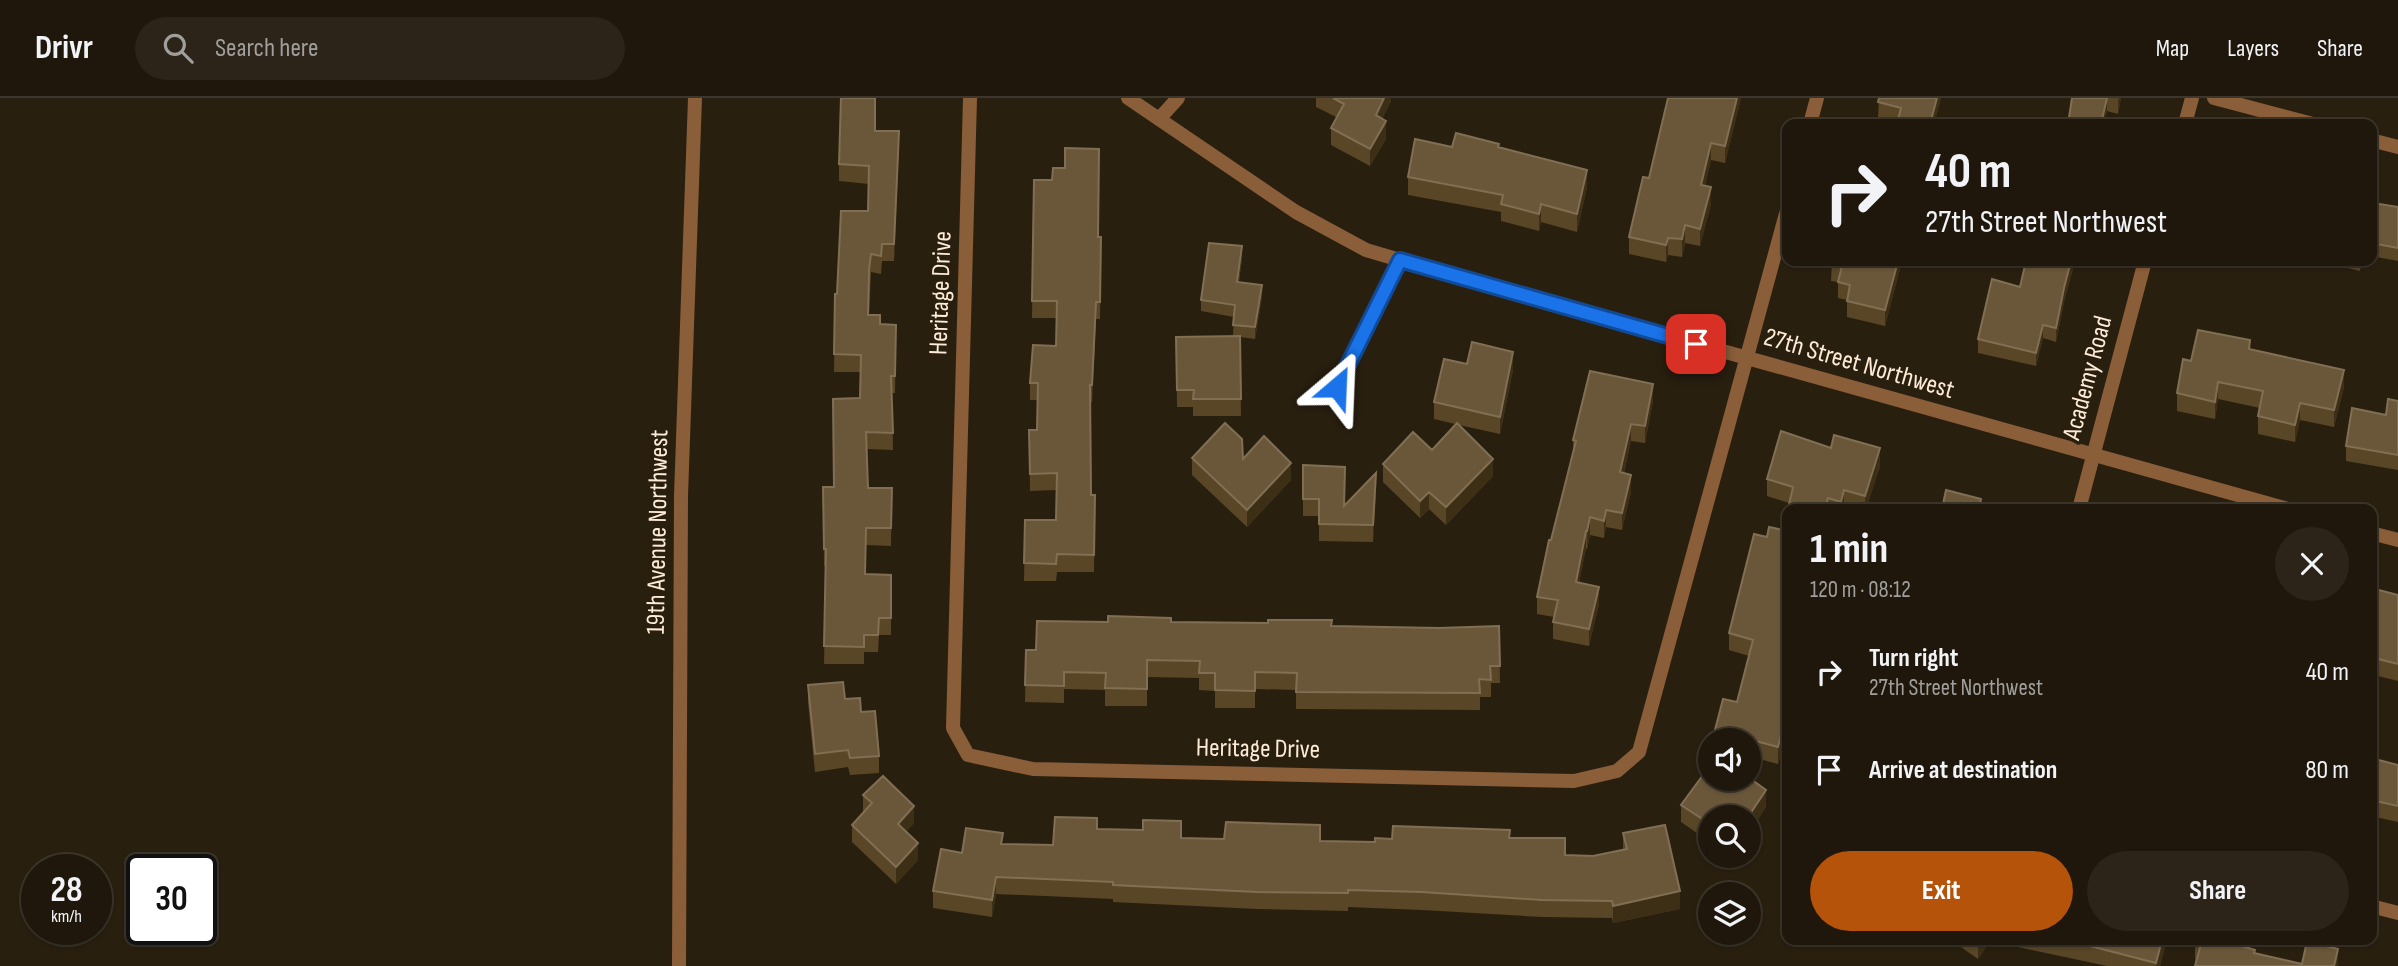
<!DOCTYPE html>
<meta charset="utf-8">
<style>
body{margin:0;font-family:"Sofia Sans Condensed",sans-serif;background:#2c2419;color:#f1f3f6;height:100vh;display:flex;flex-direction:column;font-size:26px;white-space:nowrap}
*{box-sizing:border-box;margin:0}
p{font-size:23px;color:#a19f9d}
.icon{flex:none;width:38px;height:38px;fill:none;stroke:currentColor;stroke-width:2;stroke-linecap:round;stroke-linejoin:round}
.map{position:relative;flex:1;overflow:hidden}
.panel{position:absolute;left:1782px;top:406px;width:595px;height:441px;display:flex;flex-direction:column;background:#1f170b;border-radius:14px;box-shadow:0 2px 5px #0004,0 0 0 2px #3c362c}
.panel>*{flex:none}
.top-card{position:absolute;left:1782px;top:21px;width:595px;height:147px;border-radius:14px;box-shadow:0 2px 5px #0004,0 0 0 2px #3c362c;background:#1f170b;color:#f1f3f6;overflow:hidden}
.fabs{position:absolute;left:1698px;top:630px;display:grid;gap:14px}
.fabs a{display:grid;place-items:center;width:63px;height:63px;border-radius:50%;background:#1f170b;box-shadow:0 2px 5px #0004,0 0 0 2px #3c362c;font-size:35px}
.speed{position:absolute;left:21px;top:756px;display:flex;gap:14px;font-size:35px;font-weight:700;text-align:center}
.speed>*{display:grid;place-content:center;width:91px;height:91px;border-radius:50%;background:#1f170b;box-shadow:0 2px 5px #0004,0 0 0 2px #3c362c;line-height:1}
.speed small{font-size:18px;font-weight:400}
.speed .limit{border:4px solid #111;border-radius:10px;background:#fff;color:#111}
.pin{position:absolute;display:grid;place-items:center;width:60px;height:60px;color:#fff;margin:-30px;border-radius:14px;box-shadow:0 4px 10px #0006}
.me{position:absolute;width:77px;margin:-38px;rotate:26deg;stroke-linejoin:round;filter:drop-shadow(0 0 5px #0008)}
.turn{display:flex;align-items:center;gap:24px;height:147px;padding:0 28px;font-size:32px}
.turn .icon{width:91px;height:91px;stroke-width:2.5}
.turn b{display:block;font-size:49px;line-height:60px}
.round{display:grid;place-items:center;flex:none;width:74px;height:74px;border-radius:37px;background:#2c2419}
.headline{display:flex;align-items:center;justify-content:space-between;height:119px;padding:0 28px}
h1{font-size:42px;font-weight:700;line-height:52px}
.cta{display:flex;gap:14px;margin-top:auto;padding:14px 28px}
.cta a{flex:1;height:80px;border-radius:42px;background:#b45309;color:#fff;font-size:28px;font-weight:700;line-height:80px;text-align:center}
.cta a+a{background:#2c2419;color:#f1f3f6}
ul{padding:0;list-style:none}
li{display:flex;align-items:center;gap:21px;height:98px;padding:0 28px}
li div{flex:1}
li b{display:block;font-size:26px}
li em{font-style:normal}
header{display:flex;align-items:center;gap:42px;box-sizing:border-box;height:98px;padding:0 35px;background:#1f170b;border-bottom:2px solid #3c362c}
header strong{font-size:33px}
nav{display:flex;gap:38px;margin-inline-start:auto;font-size:24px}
.search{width:490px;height:63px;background:#2c2419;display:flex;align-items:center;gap:18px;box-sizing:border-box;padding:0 24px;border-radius:38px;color:#a19f9d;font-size:26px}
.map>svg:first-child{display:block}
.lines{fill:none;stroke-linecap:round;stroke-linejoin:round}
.street{stroke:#8a5e39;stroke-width:14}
.wall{fill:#584627}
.shaded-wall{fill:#3d2f16}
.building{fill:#6a573a;stroke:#816f53;stroke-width:2}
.route-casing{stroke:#114b97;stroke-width:18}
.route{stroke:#1a73e8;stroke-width:12}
.labels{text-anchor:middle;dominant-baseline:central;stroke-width:7;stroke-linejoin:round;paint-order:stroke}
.street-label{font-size:26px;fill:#ffecd7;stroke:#291f0f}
</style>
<header>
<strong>Drivr</strong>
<div class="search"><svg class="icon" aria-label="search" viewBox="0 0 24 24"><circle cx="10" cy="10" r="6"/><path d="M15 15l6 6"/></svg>Search here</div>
<nav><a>Map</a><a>Layers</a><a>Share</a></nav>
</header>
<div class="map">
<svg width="2398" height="868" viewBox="0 0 2398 868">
<rect width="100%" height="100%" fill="#291f0f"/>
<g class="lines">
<path class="street" d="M 970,0 L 953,630 L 968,657 L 1033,671 L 1574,683 L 1617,673 L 1639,654 L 1787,112
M 1128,0 L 1296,114 L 1366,152 L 1468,182 L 2288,411
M 2214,0 L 2313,26
M 1159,21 L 1178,0
M 1810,26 L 1817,0
M 2185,26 L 2192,0
M 2371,42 L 2398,49
M 1337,289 L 1400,162
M 2079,411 L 2145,163
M 2371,435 L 2398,442
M 2371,808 L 2398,815
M 679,868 L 681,398 L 695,0"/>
</g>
<path class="wall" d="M 1316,0 L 1391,0 L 1391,3 L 1382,21 L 1386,41 L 1370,68 L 1331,47 L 1331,30 L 1336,19 L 1316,9 Z
M 1741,0 L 1725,65 L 1711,62 L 1705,88 L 1711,106 L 1700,148 L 1685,145 L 1682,159 L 1668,157 L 1666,164 L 1629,156 L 1629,139 Z
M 1879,0 L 1941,0 L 1934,26 L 1897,25 L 1878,20 Z
M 2072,0 L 2121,0 L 2118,16 L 2107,13 L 2104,26 L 2068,26 Z
M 875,33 L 899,51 L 894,163 L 882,163 L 881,176 L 871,174 L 869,217 L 880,226 L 896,227 L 895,295 L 892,295 L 893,352 L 867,351 L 868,390 L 892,390 L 891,448 L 866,447 L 865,476 L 891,477 L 891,537 L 879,537 L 878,554 L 864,554 L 864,566 L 824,566 L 826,468 L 824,468 L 823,389 L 834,389 L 860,300 L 861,274 L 834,274 L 835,196 L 837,196 L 868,113 L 869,86 L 839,83 L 839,66 Z
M 1452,49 L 1499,49 L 1587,89 L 1577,134 L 1541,124 L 1539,133 L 1501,123 L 1501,114 L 1408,97 L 1408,79 Z
M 1034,82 L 1098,139 L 1101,139 L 1100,221 L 1096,221 L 1092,304 L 1090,304 L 1091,397 L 1095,397 L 1094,474 L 1057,474 L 1056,483 L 1024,483 L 1025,422 L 1056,422 L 1056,392 L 1030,393 L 1029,332 L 1037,332 L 1038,302 L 1030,302 L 1030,285 L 1056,248 L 1056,220 L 1032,220 Z
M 2371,101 L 2374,105 L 2398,109 L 2398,163 L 2371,158 Z
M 1242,160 L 1239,184 L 1262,199 L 1255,241 L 1240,239 L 1241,318 L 1193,318 L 1193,309 L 1177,309 L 1176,239 L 1233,238 L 1234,219 L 1201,213 L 1201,202 Z
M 1832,163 L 1902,163 L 1885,228 L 1847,219 L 1847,202 L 1838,200 L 1838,184 L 1831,183 Z
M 2026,163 L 2075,163 L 2064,204 L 2056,244 L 2043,240 L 2036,268 L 1978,255 L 1978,241 L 2020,189 Z
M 2320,163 L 2362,163 L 2360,173 Z
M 2250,252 L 2344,289 L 2334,329 L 2300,322 L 2295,344 L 2258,336 L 2258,318 L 2260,310 L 2218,301 L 2215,321 L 2177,313 L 2177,295 L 2191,263 Z
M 1467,266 L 1513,272 L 1500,336 L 1459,327 L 1493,378 L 1446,427 L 1429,411 L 1420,420 L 1383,384 L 1383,366 L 1432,352 L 1455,326 L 1434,321 L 1434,304 Z
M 1653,303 L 1645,345 L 1631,343 L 1624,375 L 1631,394 L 1622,432 L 1606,429 L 1604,440 L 1590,437 L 1587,451 L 1586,450 L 1579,485 L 1599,506 L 1589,548 L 1553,541 L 1553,524 L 1554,519 L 1537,516 L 1537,499 L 1573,355 L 1573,342 Z
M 2398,303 L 2398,372 L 2346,363 L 2346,348 L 2386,317 Z
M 1192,360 L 1291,382 L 1247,429 L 1192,377 Z
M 1303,367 L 1345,408 L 1376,392 L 1373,444 L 1319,443 L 1319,418 L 1303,418 Z
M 1880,368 L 1866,411 L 1852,411 L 1844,409 L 1843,411 L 1788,411 L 1789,405 L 1767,398 L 1767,381 Z
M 1787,417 L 1787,630 L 1778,666 L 1748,658 L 1748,642 L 1715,642 L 1715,632 L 1737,604 L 1749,558 L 1729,552 L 1729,535 L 1767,439 L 1783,432 Z
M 2371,490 L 2398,497 L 2398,583 L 2374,577 L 2374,574 L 2371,573 Z
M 1108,524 L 1171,524 L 1439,530 L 1499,528 L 1500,585 L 1491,585 L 1491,599 L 1480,599 L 1480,612 L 1296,611 L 1296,592 L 1255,591 L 1255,610 L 1215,610 L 1215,593 L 1199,592 L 1199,580 L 1147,579 L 1147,608 L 1105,608 L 1105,592 L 1064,591 L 1064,605 L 1025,604 L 1026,552 L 1036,552 Z
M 808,587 L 845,601 L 861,614 L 879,658 L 879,675 L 850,677 L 848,669 L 815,674 L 808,604 Z
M 2371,660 L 2398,667 L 2398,724 L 2371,718 Z
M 1722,689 L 1766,709 L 1748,736 L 1748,719 L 1710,719 L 1710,744 L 1681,724 L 1681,707 Z
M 863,697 L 914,725 L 906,734 L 918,762 L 896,786 L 852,744 L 852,727 L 863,715 Z
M 1097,731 L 1181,740 L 1375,744 L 1510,740 L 1565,757 L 1593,758 L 1623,751 L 1623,735 L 1680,811 L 1613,825 L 1612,820 L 1542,819 L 1422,812 L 1348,809 L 1348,813 L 1257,811 L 1113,804 L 1113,801 L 996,796 L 992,819 L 933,810 L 933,793 L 1003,746 L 1053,747 Z
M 1951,842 L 2166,842 L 2166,845 L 2160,868 L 2107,868 L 1990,843 L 1978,861 Z
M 2241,842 L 2240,848 L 2255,856 L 2302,866 L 2338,851 L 2338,868 L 2195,868 L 2197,862 L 2195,861 L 2195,844 Z"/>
<path class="shaded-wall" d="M 1384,0 L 1391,0 L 1391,3 L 1376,34 L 1376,17 Z
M 1737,0 L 1741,0 L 1725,65 L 1725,48 Z
M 1937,0 L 1941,0 L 1934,26 L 1930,26 Z
M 2107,0 L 2107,13 L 2104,26 L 2101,26 Z
M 2119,0 L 2121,0 L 2118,16 L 2118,2 Z
M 1386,23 L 1386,41 L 1370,68 L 1370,51 Z
M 899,33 L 899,51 L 894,163 L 894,146 Z
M 1711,45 L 1711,62 L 1701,104 L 1701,87 Z
M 1587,72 L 1587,89 L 1577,134 L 1577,116 Z
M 1711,89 L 1711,106 L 1700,148 L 1700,131 Z
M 1541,106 L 1541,124 L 1539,133 L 1539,116 Z
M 1685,127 L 1685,145 L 1682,159 L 1682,141 Z
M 1668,140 L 1668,157 L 1666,164 L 1666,147 Z
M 1242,148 L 1242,160 L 1237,196 L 1237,184 Z
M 1898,163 L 1902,163 L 1885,228 L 1885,212 Z
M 2071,163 L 2075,163 L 2064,204 L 2056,244 L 2056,230 L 2064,190 Z
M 1262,187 L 1262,199 L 1255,241 L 1255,229 Z
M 1096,204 L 1096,221 L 1092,304 L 1092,287 Z
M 2043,227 L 2043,240 L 2036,268 L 2036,255 Z
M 1513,254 L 1513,272 L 1500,336 L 1500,319 Z
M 2344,272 L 2344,289 L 2334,329 L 2334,312 Z
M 2218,284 L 2218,301 L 2215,321 L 2215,304 Z
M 1653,286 L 1653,303 L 1645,345 L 1645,328 Z
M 2300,305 L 2300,322 L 2295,344 L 2295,327 Z
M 1631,326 L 1631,343 L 1620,391 L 1620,374 Z
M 1880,350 L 1880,368 L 1866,411 L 1865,411 L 1865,398 Z
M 1493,361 L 1493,378 L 1446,427 L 1446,409 Z
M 1291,365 L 1291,382 L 1247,429 L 1247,412 Z
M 1376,375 L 1376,392 L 1373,444 L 1373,427 Z
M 1631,377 L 1631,394 L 1622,432 L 1622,415 Z
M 1844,392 L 1844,409 L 1843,411 L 1841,411 L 1841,404 Z
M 1429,394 L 1429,411 L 1420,420 L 1420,403 Z
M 1606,412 L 1606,429 L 1604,440 L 1604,423 Z
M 1590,419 L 1590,437 L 1587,451 L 1587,433 Z
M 1586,433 L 1586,450 L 1576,501 L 1576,484 Z
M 1599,489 L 1599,506 L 1589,548 L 1589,531 Z
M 1787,572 L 1787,589 L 1783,588 Z
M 1787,613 L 1787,630 L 1778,666 L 1778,649 Z
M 1766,692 L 1766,709 L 1748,736 L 1748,719 Z
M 914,708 L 914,725 L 898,743 L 898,726 Z
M 918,745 L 918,762 L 896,786 L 896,769 Z
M 996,779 L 996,796 L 992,819 L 992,802 Z
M 1680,793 L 1680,811 L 1613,825 L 1613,808 Z
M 1980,842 L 1990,842 L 1990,843 L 1978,861 L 1978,845 Z
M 2162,842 L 2166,842 L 2166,845 L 2160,868 L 2156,868 Z
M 2236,842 L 2241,842 L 2235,864 L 2235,846 Z
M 2338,851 L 2338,868 L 2334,868 Z"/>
<path class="building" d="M 841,0 L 875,0 L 875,33 L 899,33 L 894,146 L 882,146 L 881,158 L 871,156 L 869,172 L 868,217 L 880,217 L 880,226 L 896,227 L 895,278 L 891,278 L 893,335 L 866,334 L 868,390 L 892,390 L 891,430 L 866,430 L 865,476 L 891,477 L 891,520 L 879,520 L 878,537 L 864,537 L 864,549 L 824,548 L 826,451 L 824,451 L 823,389 L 834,389 L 833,301 L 860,300 L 861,257 L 834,256 L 835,196 L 837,196 L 841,113 L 868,113 L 869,68 L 839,66 Z
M 1333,0 L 1384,0 L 1376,17 L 1386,23 L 1370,51 L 1331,30 L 1344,6 Z
M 1668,0 L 1737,0 L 1725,48 L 1711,45 L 1701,87 L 1711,89 L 1700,131 L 1685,127 L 1682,141 L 1668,140 L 1666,147 L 1629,139 L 1643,79 L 1649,80 Z
M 1879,0 L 1937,0 L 1930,26 L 1897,26 L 1901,10 L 1878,4 Z
M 2072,0 L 2107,0 L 2101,26 L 2096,25 L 2096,26 L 2068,26 Z
M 1456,35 L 1499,46 L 1498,49 L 1587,72 L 1577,116 L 1541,106 L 1539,116 L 1501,106 L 1503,97 L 1408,79 L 1415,41 L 1452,49 Z
M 1065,50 L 1099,51 L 1098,139 L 1101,139 L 1100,204 L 1096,204 L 1092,287 L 1090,287 L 1091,397 L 1095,397 L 1094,457 L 1057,456 L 1056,466 L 1024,465 L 1025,422 L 1056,422 L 1057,375 L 1030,376 L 1029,332 L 1037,332 L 1038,285 L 1030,285 L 1033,247 L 1056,248 L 1057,203 L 1032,203 L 1034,82 L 1052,82 L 1053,70 L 1065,70 Z
M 2371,101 L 2374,101 L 2373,105 L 2398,109 L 2398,150 L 2371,145 Z
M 1209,145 L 1242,148 L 1237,184 L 1262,187 L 1255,229 L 1233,227 L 1235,207 L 1201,202 Z
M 1832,163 L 1898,163 L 1885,212 L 1847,203 L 1850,187 L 1838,184 L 1842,168 L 1831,167 Z
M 2026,163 L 2071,163 L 2064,190 L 2056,230 L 2043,227 L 2036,255 L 1978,241 L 1992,181 L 2020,189 Z
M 2198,232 L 2250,242 L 2249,251 L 2344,272 L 2334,312 L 2300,305 L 2295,327 L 2258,318 L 2263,293 L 2218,284 L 2215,304 L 2177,295 L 2183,261 L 2191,263 Z
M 1240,238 L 1241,301 L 1193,301 L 1194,292 L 1177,292 L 1176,239 Z
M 1472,244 L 1513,254 L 1500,319 L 1434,304 L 1444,261 L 1467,266 Z
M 1590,273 L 1653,286 L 1645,328 L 1631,326 L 1620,374 L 1631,377 L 1622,415 L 1606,412 L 1604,423 L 1590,419 L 1587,433 L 1586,433 L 1576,484 L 1599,489 L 1589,531 L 1553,524 L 1558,502 L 1537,499 L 1549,442 L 1551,442 L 1576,343 L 1573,342 Z
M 2388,301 L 2398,303 L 2398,357 L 2346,348 L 2352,310 L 2386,317 Z
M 1225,325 L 1242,341 L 1243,361 L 1264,338 L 1291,365 L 1247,412 L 1192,360 Z
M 1457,325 L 1493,361 L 1446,409 L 1429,394 L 1420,403 L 1383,366 L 1413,334 L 1432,352 Z
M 1781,333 L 1831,350 L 1834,337 L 1880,350 L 1865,398 L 1844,392 L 1841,404 L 1828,400 L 1825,411 L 1788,411 L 1793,389 L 1767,381 Z
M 1303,367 L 1345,369 L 1344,408 L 1376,375 L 1373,427 L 1319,426 L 1319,401 L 1303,401 Z
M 1946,392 L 1981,401 L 1979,411 L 1942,411 Z
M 1787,417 L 1787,572 L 1783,588 L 1787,589 L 1787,613 L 1778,649 L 1715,632 L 1723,601 L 1737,604 L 1753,542 L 1729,535 L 1754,436 L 1767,439 L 1769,429 L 1783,432 Z
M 2371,490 L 2398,497 L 2398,566 L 2374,560 L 2375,557 L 2371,556 Z
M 1108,518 L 1171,520 L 1171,524 L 1268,525 L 1268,522 L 1332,522 L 1331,528 L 1439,530 L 1499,528 L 1500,568 L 1490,568 L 1491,582 L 1479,581 L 1480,595 L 1296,594 L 1297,575 L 1255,574 L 1255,593 L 1215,592 L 1215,575 L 1199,575 L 1200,563 L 1147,562 L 1147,591 L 1105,590 L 1106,575 L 1064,574 L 1064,588 L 1025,587 L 1026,552 L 1036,552 L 1037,523 L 1108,524 Z
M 843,584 L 845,601 L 860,600 L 861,614 L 875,613 L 879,658 L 850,660 L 848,652 L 815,656 L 808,587 Z
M 2371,660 L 2398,667 L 2398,708 L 2371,702 Z
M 1703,677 L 1722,689 L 1727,681 L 1748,681 L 1748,679 L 1766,692 L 1748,719 L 1710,719 L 1710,726 L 1681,707 Z
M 883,678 L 914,708 L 898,726 L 918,745 L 896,769 L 852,727 L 872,705 L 863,697 Z
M 1055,719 L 1097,720 L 1097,731 L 1143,732 L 1143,722 L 1181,723 L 1181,740 L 1224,741 L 1226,724 L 1320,727 L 1320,743 L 1375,744 L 1375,740 L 1392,741 L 1393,728 L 1510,732 L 1509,740 L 1565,740 L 1565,757 L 1593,758 L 1627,751 L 1623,735 L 1665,727 L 1680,793 L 1613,808 L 1612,803 L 1542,802 L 1422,794 L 1348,792 L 1348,795 L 1257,794 L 1113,787 L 1113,784 L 996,779 L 992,802 L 933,793 L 941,751 L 962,755 L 966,730 L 1003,735 L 1001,746 L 1053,747 Z
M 2060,842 L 2162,842 L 2156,865 L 2090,848 Z
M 2196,842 L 2236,842 L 2235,846 L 2255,852 L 2254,855 L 2302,866 L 2307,843 L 2338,851 L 2334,868 L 2195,868 L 2201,846 L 2195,844 Z"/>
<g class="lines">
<g class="route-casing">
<path id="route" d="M 1337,289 L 1400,162 L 1696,246"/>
</g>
<use href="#route" class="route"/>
</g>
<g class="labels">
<g class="street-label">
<text transform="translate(941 195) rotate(-88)">Heritage Drive</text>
<text transform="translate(1859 266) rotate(16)">27th Street Northwest</text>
<text transform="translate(2088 280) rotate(-75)">Academy Road</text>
<text transform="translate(658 434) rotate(-89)">19th Avenue Northwest</text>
<text transform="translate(1258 651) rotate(1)">Heritage Drive</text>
</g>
</g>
</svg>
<div class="fabs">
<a><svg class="icon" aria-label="sound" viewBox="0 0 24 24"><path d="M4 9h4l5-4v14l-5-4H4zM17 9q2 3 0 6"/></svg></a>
<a><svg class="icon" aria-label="search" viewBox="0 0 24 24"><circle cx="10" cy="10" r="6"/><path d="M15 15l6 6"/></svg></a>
<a><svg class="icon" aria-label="layers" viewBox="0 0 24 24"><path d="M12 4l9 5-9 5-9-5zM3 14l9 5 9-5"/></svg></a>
</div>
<div class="speed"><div>28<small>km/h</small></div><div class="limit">30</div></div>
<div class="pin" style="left:1696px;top:246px;background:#d93025"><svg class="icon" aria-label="arrive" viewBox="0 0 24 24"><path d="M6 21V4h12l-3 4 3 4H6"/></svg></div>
<svg class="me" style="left:1337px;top:289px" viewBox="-20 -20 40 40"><path d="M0-17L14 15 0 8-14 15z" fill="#1a73e8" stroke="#fff" stroke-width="4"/></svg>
<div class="top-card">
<div class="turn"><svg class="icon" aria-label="right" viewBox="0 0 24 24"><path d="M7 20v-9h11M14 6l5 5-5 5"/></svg><div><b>40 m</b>27th Street Northwest</div></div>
</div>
<section class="panel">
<div class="headline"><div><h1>1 min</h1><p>120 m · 08:12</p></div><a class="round"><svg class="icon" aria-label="close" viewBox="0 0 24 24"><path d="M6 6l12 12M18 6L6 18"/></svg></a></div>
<ul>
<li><svg class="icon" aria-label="right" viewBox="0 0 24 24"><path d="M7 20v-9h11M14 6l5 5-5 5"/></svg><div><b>Turn right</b><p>27th Street Northwest</p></div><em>40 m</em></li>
<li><svg class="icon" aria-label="arrive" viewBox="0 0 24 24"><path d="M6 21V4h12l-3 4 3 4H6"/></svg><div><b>Arrive at destination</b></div><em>80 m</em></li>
</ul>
<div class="cta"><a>Exit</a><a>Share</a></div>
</section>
</div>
